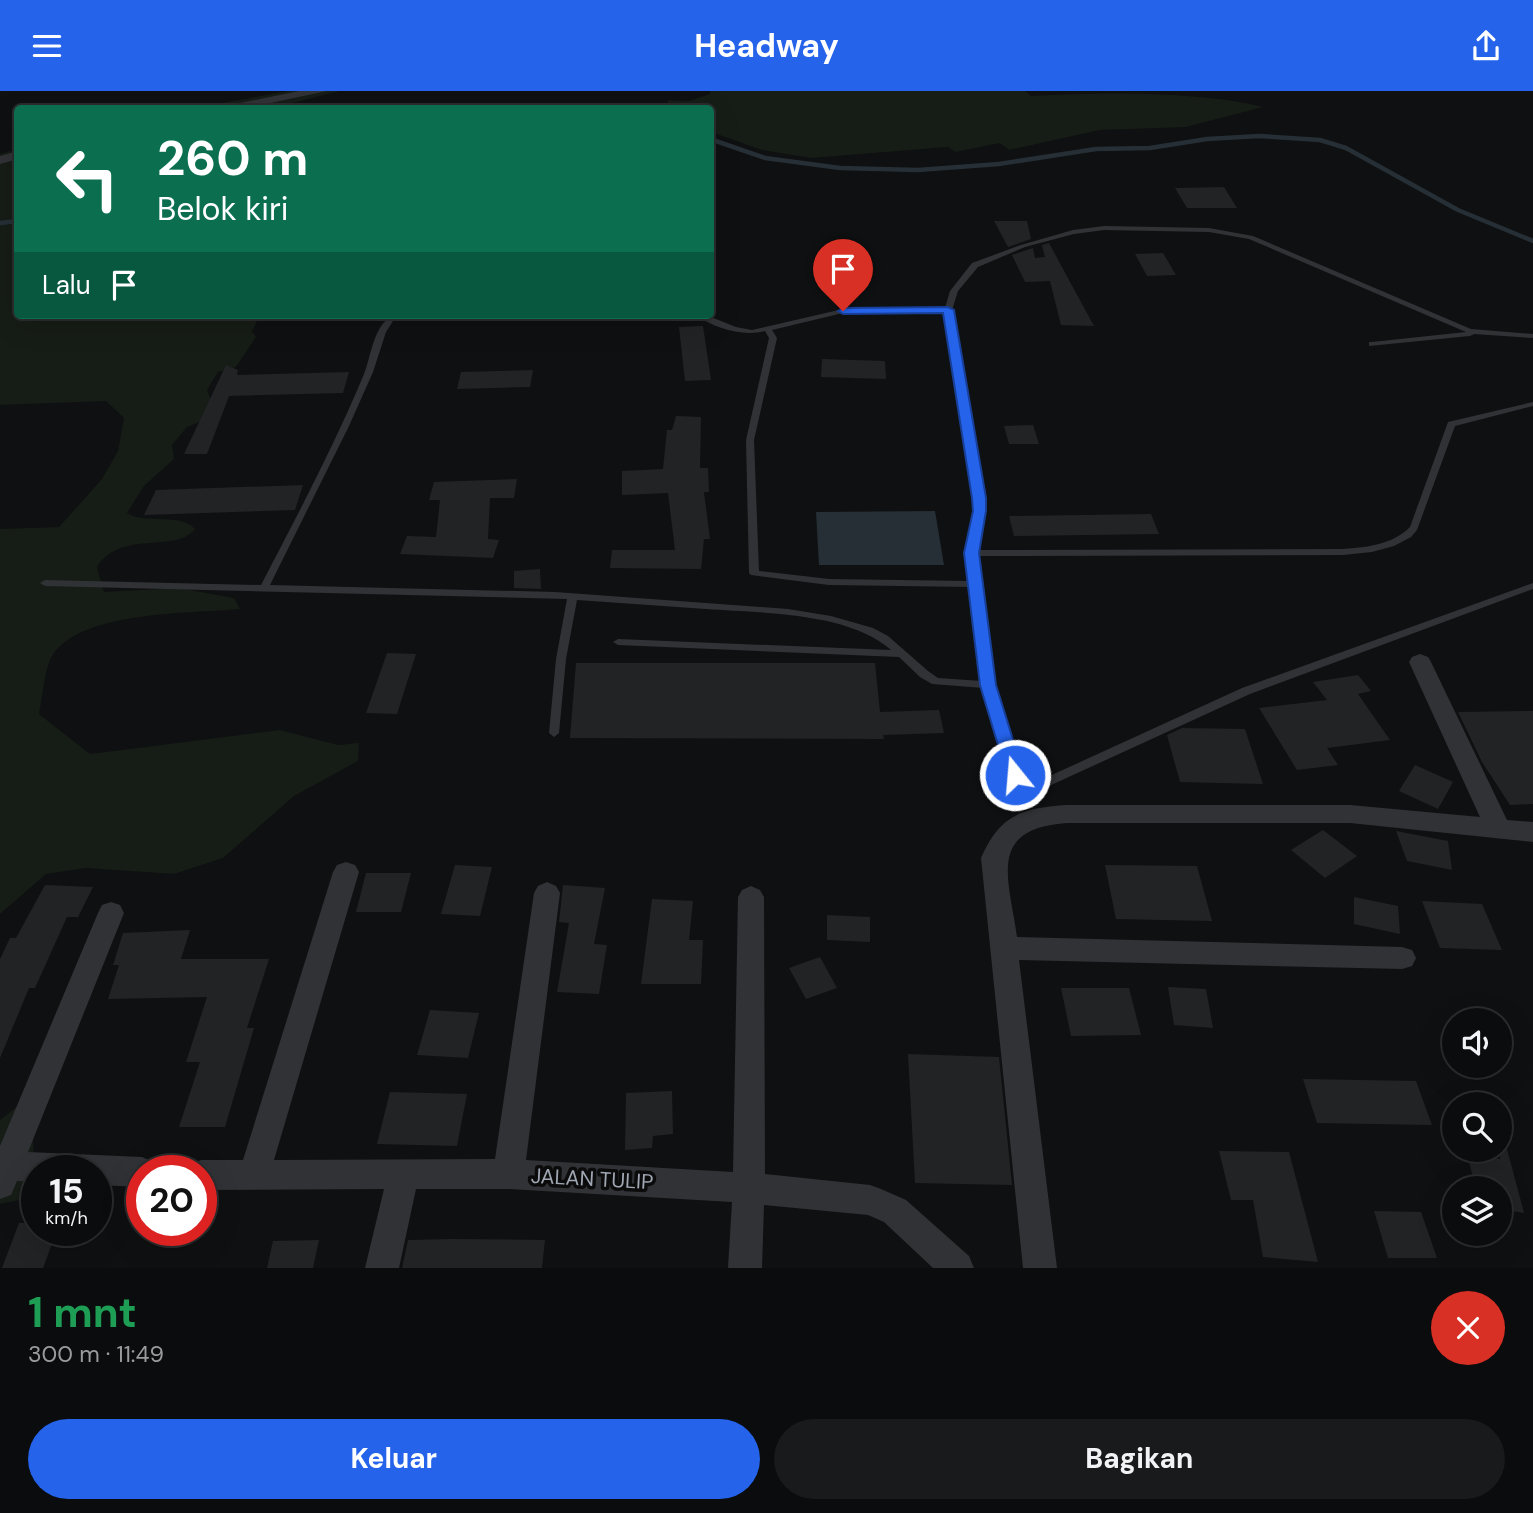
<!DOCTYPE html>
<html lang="id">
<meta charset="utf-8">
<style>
body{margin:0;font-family:"DM Sans",sans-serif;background:#191a1b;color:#f1f3f6;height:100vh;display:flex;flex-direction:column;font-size:26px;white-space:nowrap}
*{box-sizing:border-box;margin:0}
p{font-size:23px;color:#9a9b9d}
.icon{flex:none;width:38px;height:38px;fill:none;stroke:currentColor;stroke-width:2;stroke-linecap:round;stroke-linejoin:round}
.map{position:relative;height:1177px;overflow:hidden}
.details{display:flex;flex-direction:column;background:#0b0c0d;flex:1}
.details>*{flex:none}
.top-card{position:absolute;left:14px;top:14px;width:700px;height:214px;border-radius:7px;box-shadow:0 7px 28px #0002,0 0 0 2px #2b2c2e;background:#0b6e4f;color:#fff;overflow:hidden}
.controls{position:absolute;left:1442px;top:917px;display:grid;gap:14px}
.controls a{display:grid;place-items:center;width:70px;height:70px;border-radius:50%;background:#0b0c0d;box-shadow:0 7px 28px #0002,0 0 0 2px #2b2c2e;font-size:35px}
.speed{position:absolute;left:21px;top:1064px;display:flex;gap:14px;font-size:35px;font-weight:700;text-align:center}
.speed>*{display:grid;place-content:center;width:91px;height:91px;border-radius:50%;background:#0b0c0d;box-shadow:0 7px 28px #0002,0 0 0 2px #2b2c2e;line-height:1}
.speed small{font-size:18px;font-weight:400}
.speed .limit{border:10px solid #d22;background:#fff;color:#111}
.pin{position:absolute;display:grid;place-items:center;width:60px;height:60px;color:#fff;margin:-72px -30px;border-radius:50% 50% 50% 0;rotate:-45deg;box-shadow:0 0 7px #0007}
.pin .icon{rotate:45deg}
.me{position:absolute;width:77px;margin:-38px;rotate:343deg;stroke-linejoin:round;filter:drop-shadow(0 0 5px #0008)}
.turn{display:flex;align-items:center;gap:24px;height:147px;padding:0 28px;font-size:32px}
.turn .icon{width:91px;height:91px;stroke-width:2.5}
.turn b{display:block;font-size:49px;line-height:60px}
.then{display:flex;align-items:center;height:66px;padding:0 28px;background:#0003;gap:14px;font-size:26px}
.round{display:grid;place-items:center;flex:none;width:74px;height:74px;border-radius:37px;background:#191a1b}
.overview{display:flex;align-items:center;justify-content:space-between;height:119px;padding:0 28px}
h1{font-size:42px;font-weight:700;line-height:52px;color:#1e9e55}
.primary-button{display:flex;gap:14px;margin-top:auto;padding:14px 28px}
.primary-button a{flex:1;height:80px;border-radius:42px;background:#2563eb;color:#fff;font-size:28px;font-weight:700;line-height:80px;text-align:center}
.primary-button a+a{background:#191a1b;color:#f1f3f6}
header{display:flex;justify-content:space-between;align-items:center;height:91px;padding:0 28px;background:#2563eb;color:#fff;font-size:32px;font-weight:700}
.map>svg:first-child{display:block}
.green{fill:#161c16}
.water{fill:#252f35}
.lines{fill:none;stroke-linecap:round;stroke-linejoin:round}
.stream{stroke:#252f35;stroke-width:4.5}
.building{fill:#222325}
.lane{fill:#303236;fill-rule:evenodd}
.street{fill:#303236;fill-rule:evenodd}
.route{fill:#2563eb;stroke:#184099;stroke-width:2}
.labels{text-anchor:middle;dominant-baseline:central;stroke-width:7;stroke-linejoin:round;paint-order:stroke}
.near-street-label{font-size:21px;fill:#a0a7b3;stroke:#0b0b0c}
</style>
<header><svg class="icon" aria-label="menu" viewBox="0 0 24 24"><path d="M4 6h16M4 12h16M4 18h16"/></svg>Headway<svg class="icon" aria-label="share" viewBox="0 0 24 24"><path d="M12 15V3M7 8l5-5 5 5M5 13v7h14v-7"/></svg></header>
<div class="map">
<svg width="1533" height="1177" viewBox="0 0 1533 1177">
<rect width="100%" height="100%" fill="#0f1011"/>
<path class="green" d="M 288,0 L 340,0 L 272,17 L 190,18 Z
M 710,0 L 1025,0 L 1031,5 C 1098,1 1201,0 1263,16 L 1186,36 L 1100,39 L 1009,59 L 1000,52 L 955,61 L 948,56 L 811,67 L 762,59 L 711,41 L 710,18 L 652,17 L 667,15 L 668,9 L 689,10 L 710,3 Z
M 17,58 L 18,224 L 260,224 L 252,240 L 256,246 L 236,276 L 218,281 L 207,299 L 217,324 L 187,336 L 172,354 L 174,368 L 144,395 L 127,422 C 146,434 180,421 195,438 C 176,463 121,438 97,476 L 104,501 L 179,497 L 234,507 L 240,518 C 189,523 82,519 52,565 C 45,576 42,609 39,623 L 90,663 L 280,639 L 338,654 L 359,652 L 358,670 L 294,705 L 223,767 L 174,783 L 86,777 L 46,783 L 0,823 L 0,438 L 59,436 L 102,388 L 118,360 L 124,327 L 106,310 L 0,314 L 0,63 Z
M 18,1015 L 30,1019 L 37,1097 L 25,1108 L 0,1113 L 0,1029 Z"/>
<path class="water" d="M 935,420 L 944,474 L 819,474 L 816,421 Z"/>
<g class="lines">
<path class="stream" d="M 710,48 L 765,67 L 840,77 L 918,79 L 999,73 L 1096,58 L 1150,57 L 1207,48 L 1259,45 L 1320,49 L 1346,57 L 1458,119 L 1533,150
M 0,132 L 18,130"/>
</g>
<path class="building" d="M 1224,96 L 1237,117 L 1187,117 L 1175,97 Z
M 994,130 L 1027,130 L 1031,148 L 1008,156 Z
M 1049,152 L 1069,189 L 1094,235 L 1061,234 L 1050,190 L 1025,191 L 1012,164 L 1033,157 L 1035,167 L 1045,166 L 1042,154 Z
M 1163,162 L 1176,184 L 1147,185 L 1135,163 Z
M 703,235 L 711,289 L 685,290 L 679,236 Z
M 822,268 L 885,270 L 886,288 L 821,286 Z
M 226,274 L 238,279 L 237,284 L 349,281 L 343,302 L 229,305 L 207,363 L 184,363 Z
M 533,279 L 530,296 L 457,298 L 461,281 Z
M 676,325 L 701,326 L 700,377 L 708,377 L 709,401 L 704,401 L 710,448 L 704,448 L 701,478 L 610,477 L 612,459 L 675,459 L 668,402 L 622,404 L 622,380 L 663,378 L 667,339 L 672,339 Z
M 1033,334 L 1039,353 L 1009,353 L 1004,335 Z
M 517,388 L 514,407 L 490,407 L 488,448 L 499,449 L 493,467 L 400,463 L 407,445 L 436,446 L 440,409 L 429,409 L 434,391 Z
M 303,394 L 295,419 L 144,424 L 156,399 Z
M 1151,423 L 1159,443 L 1014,445 L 1009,425 Z
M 540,478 L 541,498 L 514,497 L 514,480 Z
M 387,562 L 416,563 L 397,623 L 366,622 Z
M 576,572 L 875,572 L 880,621 L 939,619 L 944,642 L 883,644 L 884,648 L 570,647 Z
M 1358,584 L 1371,600 L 1358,603 L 1390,649 L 1327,657 L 1338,674 L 1297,679 L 1259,617 L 1327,609 L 1313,591 Z
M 1533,620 L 1533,713 L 1510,714 L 1482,671 L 1458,621 Z
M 1182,637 L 1245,638 L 1263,693 L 1180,691 L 1167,644 Z
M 1415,674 L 1453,691 L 1438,718 L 1399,700 Z
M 1323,739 L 1357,765 L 1325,787 L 1291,759 Z
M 1396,740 L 1448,750 L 1452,779 L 1407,770 Z
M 455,774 L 492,776 L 480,825 L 441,823 Z
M 1105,774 L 1197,775 L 1212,830 L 1116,828 Z
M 366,782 L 411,782 L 401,821 L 356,821 Z
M 45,794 L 93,796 L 78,826 L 67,826 L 35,897 L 29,897 L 0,967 L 0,868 L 10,847 L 16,847 Z
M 563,794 L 605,797 L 594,853 L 607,854 L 599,903 L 557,901 L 569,832 L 559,831 Z
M 1354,806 L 1398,815 L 1400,843 L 1354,833 Z
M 652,808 L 693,810 L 689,849 L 703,849 L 701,893 L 641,893 Z
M 1422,810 L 1482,813 L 1502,859 L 1440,857 Z
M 827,824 L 870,826 L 870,851 L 827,849 Z
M 190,839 L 181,868 L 269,868 L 247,937 L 254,937 L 225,1036 L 179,1036 L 200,971 L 186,971 L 207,906 L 108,908 L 119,874 L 113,874 L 123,842 Z
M 820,866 L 837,897 L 806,908 L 789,877 Z
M 1168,896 L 1206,898 L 1213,937 L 1174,934 Z
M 1061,897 L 1129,897 L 1141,944 L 1071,945 Z
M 430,919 L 479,922 L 468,967 L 417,964 Z
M 908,963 L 999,966 L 1012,1094 L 915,1092 Z
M 1303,988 L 1416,990 L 1432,1034 L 1317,1032 Z
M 672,1000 L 673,1043 L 653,1045 L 652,1057 L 625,1059 L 626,1002 Z
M 390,1001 L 467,1003 L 457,1055 L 377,1053 Z
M 1505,1052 L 1510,1069 L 1524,1122 L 1500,1118 L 1500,1097 L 1476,1097 L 1467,1064 L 1500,1068 L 1500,1053 Z
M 1219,1060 L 1289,1061 L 1318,1171 L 1263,1166 L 1253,1109 L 1231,1109 Z
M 1374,1120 L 1421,1121 L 1437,1167 L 1388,1167 Z
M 19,1132 L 37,1132 L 37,1139 L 57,1139 L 43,1177 L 2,1177 Z
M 319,1149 L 313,1177 L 267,1177 L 273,1150 Z
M 408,1149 L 452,1148 L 545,1149 L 542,1177 L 402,1177 Z"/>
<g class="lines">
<path class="lane" d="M 1104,135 L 1209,137 L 1253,145 L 1471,238 L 1533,243 L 1533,247 L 1474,243 L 1470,245 L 1369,255 L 1369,251 L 1372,251 L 1466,241 L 1249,148 L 1209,141 L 1104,139 L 1074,143 L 1025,156 L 978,176 L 958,200 L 952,219 L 984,407 L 976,459 L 1343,458 C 1367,456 1392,454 1410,436 L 1448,331 L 1533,311 L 1533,315 L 1455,335 L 1417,439 L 1411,446 L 1394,455 L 1372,461 L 1343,464 L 976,465 L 993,594 L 1020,682 L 1029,689 L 1043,688 L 1242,597 L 1533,492 L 1533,498 L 1250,603 L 1049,695 C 1035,698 1023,699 1013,688 C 1005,681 988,612 984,597 L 932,593 L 920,586 L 899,566 L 618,554 L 613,551 L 618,548 L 891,559 C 849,521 761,522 706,518 C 663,515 620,512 577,509 L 566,568 L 559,642 L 554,646 L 549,642 L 556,568 L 567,508 L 45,495 L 40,492 L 45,489 L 261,494 C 297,425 334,355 364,283 C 372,264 374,224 401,224 L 393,230 L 386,241 L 373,281 L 349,335 L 270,494 L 555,501 L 788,518 L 831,525 L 873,537 L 888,545 L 928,580 L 938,587 L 982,590 L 971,496 L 829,494 L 751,484 L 749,482 L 746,349 L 769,247 L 765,240 C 742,246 715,237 695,224 L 706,224 L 736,236 L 752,239 L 843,218 L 945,217 L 950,200 L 972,172 L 1021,154 L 1073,139 ZM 945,221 L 974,407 L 966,462 L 970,490 L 829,488 L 759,480 L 754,349 L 777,247 L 772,239 L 843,222 Z"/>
<path class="street" d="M 299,0 L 327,0 L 242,18 L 211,18 Z
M 18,60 L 18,68 L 0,73 L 0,65 Z
M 1420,563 L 1428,566 L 1431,571 L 1507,729 L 1533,731 L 1533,751 L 1350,732 L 1067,732 C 986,738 1009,787 1017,846 L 1402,856 L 1412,859 L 1416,867 L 1412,875 L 1402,878 L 1019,869 L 1057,1177 L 1023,1177 L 981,767 C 1000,724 1021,717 1067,714 L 1350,714 L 1480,726 L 1409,571 L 1412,566 Z
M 346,771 L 355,774 L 359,781 L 274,1069 L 495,1068 L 534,802 L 538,795 L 547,791 L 556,795 L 560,802 L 526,1069 L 733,1081 L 738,806 L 742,799 L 751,795 L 760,799 L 764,806 L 765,1083 L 870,1094 L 881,1098 L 906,1109 L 969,1165 L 974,1177 L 933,1177 L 884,1131 L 868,1124 L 764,1114 L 762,1177 L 728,1177 L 732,1111 L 509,1098 L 416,1098 L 399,1177 L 365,1177 L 384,1098 L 201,1099 L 201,1080 L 187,1080 L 190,1074 L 201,1069 L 243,1069 L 333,781 L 337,774 Z
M 111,811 L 120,814 L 124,822 L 28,1061 L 142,1066 L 153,1071 L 157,1080 L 142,1080 L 142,1096 L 96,1094 L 96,1080 L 37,1080 L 37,1091 L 17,1090 L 11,1104 L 0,1108 L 0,1055 L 98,822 L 102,814 Z"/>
</g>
<path class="route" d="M 948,216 L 954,219 L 986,407 L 986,420 L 979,462 L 996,594 L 1024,684 L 1015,690 L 1007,684 L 980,594 L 964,462 L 973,420 L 972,407 L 943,222 L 843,223 L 838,220 L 843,217 Z"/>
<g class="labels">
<g class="near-street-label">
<text transform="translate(592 1088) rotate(3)">JALAN TULIP</text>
</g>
</g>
</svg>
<div class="controls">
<a><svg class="icon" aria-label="sound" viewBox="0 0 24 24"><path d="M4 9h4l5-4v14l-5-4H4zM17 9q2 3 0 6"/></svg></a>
<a><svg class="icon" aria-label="search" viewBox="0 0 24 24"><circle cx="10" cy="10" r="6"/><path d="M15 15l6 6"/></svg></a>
<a><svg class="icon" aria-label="layers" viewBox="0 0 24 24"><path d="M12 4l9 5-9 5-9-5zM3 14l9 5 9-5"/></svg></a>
</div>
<div class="speed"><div>15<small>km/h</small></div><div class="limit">20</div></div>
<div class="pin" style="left:843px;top:220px;background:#d93025"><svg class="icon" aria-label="arrive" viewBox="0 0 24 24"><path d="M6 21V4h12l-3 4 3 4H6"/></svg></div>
<svg class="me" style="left:1015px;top:684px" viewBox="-20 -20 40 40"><circle r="17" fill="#2563eb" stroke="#fff" stroke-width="3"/><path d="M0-11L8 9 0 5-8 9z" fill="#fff"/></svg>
<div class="top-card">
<div class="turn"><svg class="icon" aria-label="left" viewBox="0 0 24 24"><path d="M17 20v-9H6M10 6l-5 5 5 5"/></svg><div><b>260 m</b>Belok kiri</div></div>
<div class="then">Lalu<svg class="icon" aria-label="arrive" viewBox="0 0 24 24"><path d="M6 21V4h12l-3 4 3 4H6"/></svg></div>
</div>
</div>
<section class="details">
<div class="overview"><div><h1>1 mnt</h1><p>300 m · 11:49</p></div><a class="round" style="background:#d93025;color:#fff"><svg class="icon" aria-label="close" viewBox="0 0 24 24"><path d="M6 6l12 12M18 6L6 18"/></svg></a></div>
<div class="primary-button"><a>Keluar</a><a>Bagikan</a></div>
</section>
